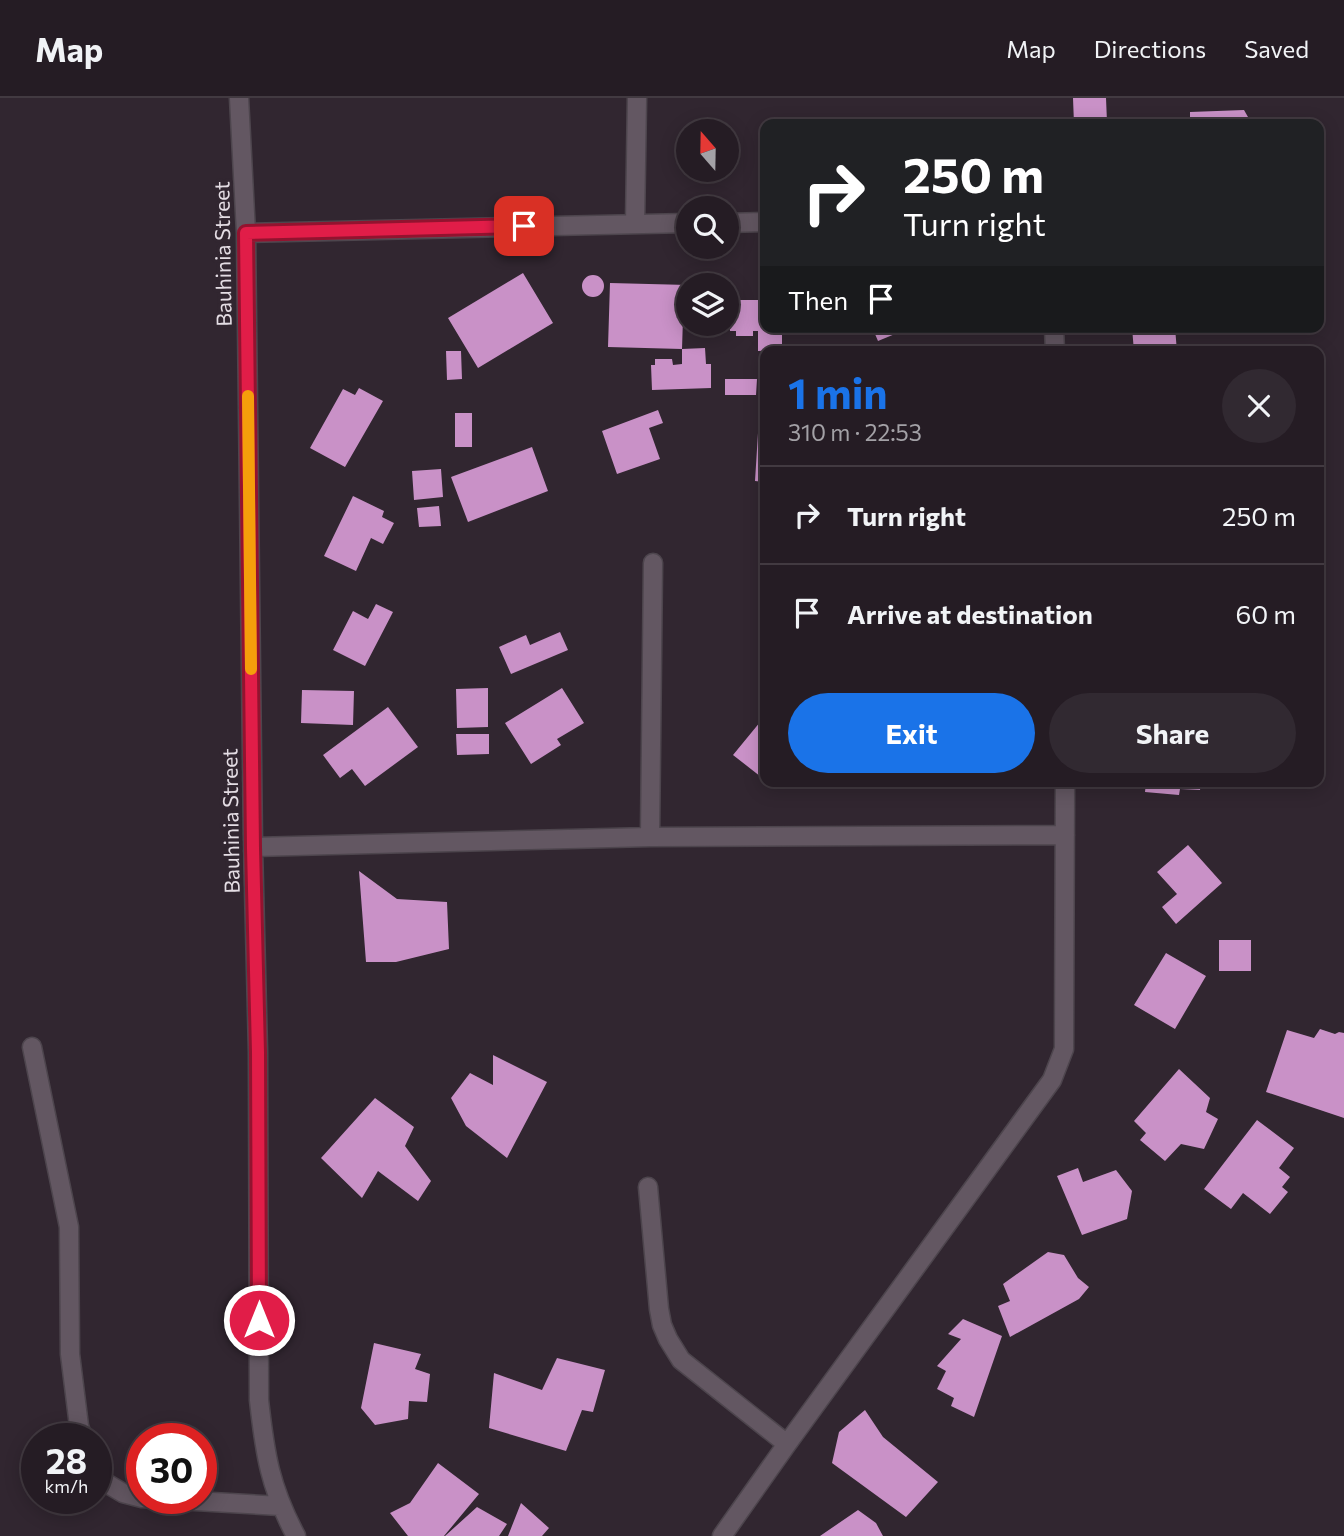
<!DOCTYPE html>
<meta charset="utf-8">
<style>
body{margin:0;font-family:Commissioner,sans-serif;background:#312931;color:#f1f3f6;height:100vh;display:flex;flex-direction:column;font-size:26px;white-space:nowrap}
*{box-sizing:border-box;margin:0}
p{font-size:23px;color:#a3a1a6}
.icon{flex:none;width:38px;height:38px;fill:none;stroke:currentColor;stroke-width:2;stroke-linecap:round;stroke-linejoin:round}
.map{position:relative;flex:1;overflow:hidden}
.drawer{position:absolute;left:760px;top:248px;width:564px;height:441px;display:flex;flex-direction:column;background:#251c24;border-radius:14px;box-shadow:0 4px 18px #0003,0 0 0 2px #423a41}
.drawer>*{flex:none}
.hud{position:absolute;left:760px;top:21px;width:564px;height:214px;border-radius:14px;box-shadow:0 4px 18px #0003,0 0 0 2px #423a41;background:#202124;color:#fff;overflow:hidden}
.needle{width:46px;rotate:340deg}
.controls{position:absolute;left:676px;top:21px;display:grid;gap:14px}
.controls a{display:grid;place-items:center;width:63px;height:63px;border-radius:50%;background:#251c24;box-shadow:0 4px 18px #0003,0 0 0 2px #423a41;font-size:35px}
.speed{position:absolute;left:21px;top:1325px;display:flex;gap:14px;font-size:35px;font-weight:700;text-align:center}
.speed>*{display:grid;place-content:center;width:91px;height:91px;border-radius:50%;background:#251c24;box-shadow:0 4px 18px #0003,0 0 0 2px #423a41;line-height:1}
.speed small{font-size:18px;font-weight:400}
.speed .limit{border:10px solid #d22;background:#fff;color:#111}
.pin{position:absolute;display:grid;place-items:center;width:60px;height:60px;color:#fff;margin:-30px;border-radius:14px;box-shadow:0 4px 10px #0006}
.me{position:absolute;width:77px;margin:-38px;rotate:0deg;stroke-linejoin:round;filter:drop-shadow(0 0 5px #0008)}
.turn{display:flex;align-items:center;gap:24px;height:147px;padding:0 28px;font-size:32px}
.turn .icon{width:91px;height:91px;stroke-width:2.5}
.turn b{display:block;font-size:49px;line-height:60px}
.then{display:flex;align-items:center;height:66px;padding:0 28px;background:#0003;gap:14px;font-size:26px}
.round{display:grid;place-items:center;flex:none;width:74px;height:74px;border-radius:37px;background:#312931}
.headline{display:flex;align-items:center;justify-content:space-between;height:119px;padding:0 28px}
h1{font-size:42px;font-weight:700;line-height:52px;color:#1a73e8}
.cta{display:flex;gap:14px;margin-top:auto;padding:14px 28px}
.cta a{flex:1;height:80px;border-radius:42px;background:#1a73e8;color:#fff;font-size:28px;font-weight:700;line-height:80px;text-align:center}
.cta a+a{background:#312931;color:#f1f3f6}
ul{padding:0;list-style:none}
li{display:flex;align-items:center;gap:21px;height:98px;padding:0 28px;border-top:2px solid #423a41}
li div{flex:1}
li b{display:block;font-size:26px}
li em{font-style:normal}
header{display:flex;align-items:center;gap:42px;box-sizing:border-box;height:98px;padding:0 35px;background:#251c24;border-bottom:2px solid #423a41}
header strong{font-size:33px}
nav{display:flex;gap:38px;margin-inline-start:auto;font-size:24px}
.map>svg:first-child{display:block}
.building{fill:#c991c7}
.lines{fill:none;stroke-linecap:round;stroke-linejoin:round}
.minor-casing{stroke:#4d454d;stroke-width:21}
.minor{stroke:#635762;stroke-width:18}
.route-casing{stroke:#92132f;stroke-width:18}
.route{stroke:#e11d48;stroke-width:12}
.slow{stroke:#f59e0b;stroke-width:12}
.labels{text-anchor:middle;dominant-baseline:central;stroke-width:7;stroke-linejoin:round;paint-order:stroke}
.street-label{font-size:21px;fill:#e4dde4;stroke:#312630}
</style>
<header>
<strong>Map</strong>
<nav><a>Map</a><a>Directions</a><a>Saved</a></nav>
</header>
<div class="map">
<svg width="1344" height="1438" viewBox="0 0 1344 1438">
<rect width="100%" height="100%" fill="#312630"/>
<path class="building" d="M 1073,0 L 1106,0 L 1107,24 L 1074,26 Z
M 1244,12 L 1252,26 L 1190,26 L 1190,14 Z
M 523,175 L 553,225 L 478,270 L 448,220 Z
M582 188a11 11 0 1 1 22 0a11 11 0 1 1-22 0Z
M 610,185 L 688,187 L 688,220 L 683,220 L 682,251 L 608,249 Z
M 729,202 L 765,202 L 765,229 L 797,229 L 797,232 L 782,233 L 782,252 L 758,253 L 758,233 L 753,233 L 753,238 L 736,238 L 736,233 L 730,233 Z
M 872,229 L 912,229 L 878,243 Z
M 1132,229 L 1175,229 L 1177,254 L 1134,254 Z
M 705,250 L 706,266 L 711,266 L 711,290 L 652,292 L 651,267 L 655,267 L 655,261 L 672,261 L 673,267 L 682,266 L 682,251 Z
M 446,253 L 461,253 L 462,281 L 447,282 Z
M 725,281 L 757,281 L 756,297 L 725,297 Z
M 359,290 L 383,303 L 345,369 L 310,350 L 343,291 L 355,297 Z
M 658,312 L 663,325 L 649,330 L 660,361 L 617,376 L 602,333 Z
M 455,315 L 472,315 L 472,349 L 455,349 Z
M 758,335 L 765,335 L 765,384 L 755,383 Z
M 532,349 L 548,393 L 468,424 L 451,379 Z
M 441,371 L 443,399 L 414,402 L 412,373 Z
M 353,398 L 384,413 L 382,419 L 394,425 L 383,446 L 371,440 L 356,473 L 324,458 Z
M 439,408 L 441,428 L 419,429 L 417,410 Z
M 376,506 L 393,514 L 365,568 L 333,552 L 353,513 L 368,521 Z
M 560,534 L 568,552 L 511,576 L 499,549 L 526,537 L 530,547 Z
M 488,590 L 488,629 L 457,630 L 456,591 Z
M 562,590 L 584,625 L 557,641 L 561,647 L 531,666 L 505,625 Z
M 302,592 L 354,593 L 353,627 L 301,625 Z
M 388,609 L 418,649 L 365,688 L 352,671 L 340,680 L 323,657 Z
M 765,618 L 765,682 L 733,657 Z
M 456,636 L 489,636 L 489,656 L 457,657 Z
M 1146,684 L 1201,684 L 1200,692 L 1180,691 L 1179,697 L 1145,694 Z
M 1188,747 L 1222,785 L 1176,826 L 1162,809 L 1177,796 L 1157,774 Z
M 359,773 L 397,801 L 447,804 L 449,851 L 396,864 L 366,864 Z
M 1219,842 L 1251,842 L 1251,873 L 1219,873 Z
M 1166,855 L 1206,878 L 1175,931 L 1134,907 Z
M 1320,931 L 1335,936 L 1339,934 L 1344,935 L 1344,1020 L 1266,994 L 1287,932 L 1314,940 Z
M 493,957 L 547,984 L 507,1060 L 466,1028 L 451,1000 L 470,975 L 493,987 Z
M 1179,971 L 1210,1000 L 1206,1014 L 1218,1021 L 1204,1051 L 1181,1046 L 1165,1063 L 1140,1042 L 1146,1035 L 1134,1023 Z
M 375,1000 L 414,1029 L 405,1048 L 431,1083 L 418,1103 L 378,1073 L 362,1100 L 321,1060 Z
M 1257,1022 L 1294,1050 L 1279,1070 L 1290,1079 L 1282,1089 L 1288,1094 L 1270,1116 L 1243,1095 L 1231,1111 L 1204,1091 Z
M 1078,1070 L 1083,1084 L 1116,1072 L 1132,1093 L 1127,1121 L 1082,1137 L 1057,1078 Z
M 1048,1154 L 1064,1157 L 1078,1180 L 1089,1189 L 1079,1201 L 1010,1239 L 998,1208 L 1010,1203 L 1003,1186 Z
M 963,1221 L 1002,1238 L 974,1319 L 951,1308 L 954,1300 L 937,1291 L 946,1273 L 937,1268 L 961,1241 L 948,1236 Z
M 374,1245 L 421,1256 L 415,1271 L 430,1276 L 427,1304 L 409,1303 L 408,1321 L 375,1327 L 361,1310 Z
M 557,1260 L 605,1272 L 593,1314 L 582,1312 L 566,1353 L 489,1330 L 494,1275 L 542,1292 Z
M 865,1312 L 883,1339 L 938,1384 L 906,1419 L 832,1365 L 839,1334 Z
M 438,1365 L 479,1396 L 444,1438 L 408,1438 L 390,1415 L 410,1405 Z
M 521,1405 L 549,1430 L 542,1438 L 508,1438 Z
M 477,1409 L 507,1426 L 499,1438 L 445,1438 Z
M 858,1412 L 876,1425 L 883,1438 L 820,1438 Z"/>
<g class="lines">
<g class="minor-casing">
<path id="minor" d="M 239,0 L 246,135 L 253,749 L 258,954 L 259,1302 C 265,1357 270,1389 296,1438
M 726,125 L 765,124
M 635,126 L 637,0
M 246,135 L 688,125
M 1054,229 L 1055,254
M 650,739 L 653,465
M 253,749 L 650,739 L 1065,737
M 32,949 L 69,1129 L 70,1256 L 79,1328 L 83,1340
M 648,1089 L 659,1211 L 662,1227 L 668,1241 L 681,1262 L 787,1346
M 96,1379 L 123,1395 L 142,1400
M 143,1400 L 280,1408
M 722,1438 L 787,1346 L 1052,982 L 1064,951 L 1065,684"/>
</g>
<use href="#minor" class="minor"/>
</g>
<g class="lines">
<g class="route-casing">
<path id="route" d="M 259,1222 L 258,954 L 253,750 L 246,135 L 524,128"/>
</g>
<use href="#route" class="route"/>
<path class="slow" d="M 248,298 L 251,571"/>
</g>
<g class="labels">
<g class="street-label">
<text transform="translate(222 156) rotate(-91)">Bauhinia Street</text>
<text transform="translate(230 723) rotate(-91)">Bauhinia Street</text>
</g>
</g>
</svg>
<div class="controls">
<a><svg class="needle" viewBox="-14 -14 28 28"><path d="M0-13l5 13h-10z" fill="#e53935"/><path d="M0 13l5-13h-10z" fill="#a3a1a6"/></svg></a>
<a><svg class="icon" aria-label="search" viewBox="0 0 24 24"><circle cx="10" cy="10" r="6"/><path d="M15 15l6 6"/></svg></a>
<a><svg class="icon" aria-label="layers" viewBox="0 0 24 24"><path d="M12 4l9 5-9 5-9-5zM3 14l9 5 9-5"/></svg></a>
</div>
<div class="speed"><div>28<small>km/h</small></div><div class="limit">30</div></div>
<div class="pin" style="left:524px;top:128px;background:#d93025"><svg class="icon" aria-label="arrive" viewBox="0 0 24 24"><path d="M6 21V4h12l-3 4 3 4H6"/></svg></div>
<svg class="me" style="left:259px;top:1222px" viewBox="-20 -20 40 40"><circle r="17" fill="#e11d48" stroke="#fff" stroke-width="3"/><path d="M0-11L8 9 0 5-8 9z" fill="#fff"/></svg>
<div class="hud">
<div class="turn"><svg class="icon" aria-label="right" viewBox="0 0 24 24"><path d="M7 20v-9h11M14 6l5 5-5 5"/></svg><div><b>250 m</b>Turn right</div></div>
<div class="then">Then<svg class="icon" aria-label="arrive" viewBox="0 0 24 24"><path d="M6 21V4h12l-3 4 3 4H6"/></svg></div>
</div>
<section class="drawer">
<div class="headline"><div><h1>1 min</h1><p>310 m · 22:53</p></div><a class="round"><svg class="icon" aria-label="close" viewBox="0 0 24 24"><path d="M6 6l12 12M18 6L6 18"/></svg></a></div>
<ul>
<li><svg class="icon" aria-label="right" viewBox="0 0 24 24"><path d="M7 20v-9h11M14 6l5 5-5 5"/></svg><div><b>Turn right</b></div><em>250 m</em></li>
<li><svg class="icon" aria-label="arrive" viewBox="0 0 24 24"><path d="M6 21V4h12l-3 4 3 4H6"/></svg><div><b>Arrive at destination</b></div><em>60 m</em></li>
</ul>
<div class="cta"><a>Exit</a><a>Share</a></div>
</section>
</div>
